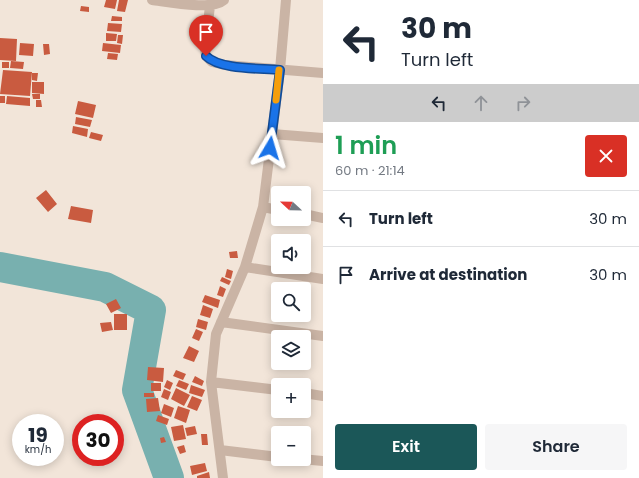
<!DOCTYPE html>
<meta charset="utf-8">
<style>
body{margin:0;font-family:Poppins,sans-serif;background:#f6f6f7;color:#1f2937;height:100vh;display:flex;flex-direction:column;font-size:15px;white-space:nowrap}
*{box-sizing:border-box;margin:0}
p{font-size:13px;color:#747a83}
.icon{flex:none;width:22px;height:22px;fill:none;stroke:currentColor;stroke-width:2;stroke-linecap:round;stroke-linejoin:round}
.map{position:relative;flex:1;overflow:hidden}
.panel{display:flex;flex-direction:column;background:#fff;width:316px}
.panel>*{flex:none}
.top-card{background:#fff;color:#1f2937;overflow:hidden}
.needle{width:26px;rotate:292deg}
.controls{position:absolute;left:271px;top:186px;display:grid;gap:8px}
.controls a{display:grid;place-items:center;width:40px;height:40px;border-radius:4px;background:#fff;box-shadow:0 2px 10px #0003;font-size:20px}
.speed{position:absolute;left:12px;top:414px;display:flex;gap:8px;font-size:20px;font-weight:700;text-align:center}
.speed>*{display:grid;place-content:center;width:52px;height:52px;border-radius:50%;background:#fff;box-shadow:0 2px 10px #0003;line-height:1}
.speed small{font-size:10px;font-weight:400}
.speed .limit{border:6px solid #d22;background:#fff;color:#111}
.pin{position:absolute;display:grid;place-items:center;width:34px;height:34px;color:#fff;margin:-41px -17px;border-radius:50% 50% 50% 0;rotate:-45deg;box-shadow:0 0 4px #0007}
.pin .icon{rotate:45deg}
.me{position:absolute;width:44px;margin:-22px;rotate:7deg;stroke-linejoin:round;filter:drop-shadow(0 0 3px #0008)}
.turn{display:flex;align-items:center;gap:14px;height:84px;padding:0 12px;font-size:18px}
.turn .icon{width:52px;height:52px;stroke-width:2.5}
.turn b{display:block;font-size:28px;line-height:34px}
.lanes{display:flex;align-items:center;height:38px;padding:0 12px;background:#0003;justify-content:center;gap:20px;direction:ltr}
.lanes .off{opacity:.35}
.round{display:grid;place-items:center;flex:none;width:42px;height:42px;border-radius:4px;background:#f6f6f7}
.overview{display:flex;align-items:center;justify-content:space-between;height:68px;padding:0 12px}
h1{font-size:24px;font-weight:600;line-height:30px;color:#1e9e55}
.action{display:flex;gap:8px;margin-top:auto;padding:8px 12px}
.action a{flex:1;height:46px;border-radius:4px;background:#1b5758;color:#fff;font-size:16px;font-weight:600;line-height:46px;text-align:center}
.action a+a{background:#f6f6f7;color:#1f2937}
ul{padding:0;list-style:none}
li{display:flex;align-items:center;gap:12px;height:56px;padding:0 12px;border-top:1px solid #e0e1e3}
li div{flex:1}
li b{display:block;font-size:15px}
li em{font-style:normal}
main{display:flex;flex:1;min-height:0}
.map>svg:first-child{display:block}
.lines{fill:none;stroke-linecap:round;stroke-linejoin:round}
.river{stroke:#78b0af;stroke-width:30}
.building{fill:#c95b40}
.minor{stroke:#cab4a5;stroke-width:10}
.route-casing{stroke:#114b97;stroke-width:10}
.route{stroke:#1a73e8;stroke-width:7}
.slow{stroke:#f59e0b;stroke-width:7}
</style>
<main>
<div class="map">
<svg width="323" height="478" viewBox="0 0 323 478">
<rect width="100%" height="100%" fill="#f2e5d9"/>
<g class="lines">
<path class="river" d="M 0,267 L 105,287 L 151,310 L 137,390 L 169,478"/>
</g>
<path class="building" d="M 106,0 L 117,0 L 115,9 L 104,7 Z
M 119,0 L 128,0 L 125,12 L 117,11 Z
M 81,6 L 89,7 L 89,12 L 80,11 Z
M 112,16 L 122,17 L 122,21 L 111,21 Z
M 108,23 L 122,24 L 121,32 L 107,31 Z
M 106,33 L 117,34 L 116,41 L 106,41 Z
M 118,35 L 123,35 L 122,44 L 117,43 Z
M 0,38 L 17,39 L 16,61 L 0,60 Z
M 20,43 L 34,44 L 33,56 L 19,55 Z
M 103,43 L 121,45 L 120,53 L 102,51 Z
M 43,44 L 49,44 L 50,54 L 44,55 Z
M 108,53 L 118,54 L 117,60 L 107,59 Z
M 11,61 L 24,62 L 23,69 L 10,68 Z
M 2,62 L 9,62 L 9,68 L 2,68 Z
M 3,70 L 32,72 L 30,96 L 0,94 Z
M 32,73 L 38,73 L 37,81 L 32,80 Z
M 32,82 L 44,82 L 44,94 L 32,93 Z
M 32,94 L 40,94 L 40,99 L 33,99 Z
M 0,96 L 5,96 L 5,103 L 0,103 Z
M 7,96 L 30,98 L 30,106 L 6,104 Z
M 36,100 L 41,100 L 42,107 L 36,107 Z
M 78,101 L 96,105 L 93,118 L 75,114 Z
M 76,117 L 92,120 L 90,127 L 75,124 Z
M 73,126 L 88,129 L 87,137 L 72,133 Z
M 91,132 L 103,135 L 101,141 L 89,138 Z
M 46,190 L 57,204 L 48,212 L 36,198 Z
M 71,206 L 93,210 L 91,223 L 68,219 Z
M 237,251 L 238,258 L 230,258 L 229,252 Z
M 227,269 L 233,271 L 231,279 L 225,277 Z
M 222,277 L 231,281 L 229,285 L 220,281 Z
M 220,286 L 226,289 L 223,297 L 217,295 Z
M 205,295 L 220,300 L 218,308 L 202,302 Z
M 116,299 L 121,308 L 111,313 L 106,304 Z
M 203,305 L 213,309 L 210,318 L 200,315 Z
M 114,314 L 127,314 L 127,330 L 114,330 Z
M 198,319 L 208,322 L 206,330 L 196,327 Z
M 111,322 L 113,330 L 102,332 L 100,323 Z
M 196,329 L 203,332 L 199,341 L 192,338 Z
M 189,346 L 199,351 L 194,362 L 183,358 Z
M 148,367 L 164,368 L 163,382 L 147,380 Z
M 176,370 L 186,374 L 183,380 L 173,376 Z
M 195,376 L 204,381 L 202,386 L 192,382 Z
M 167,380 L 173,383 L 170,390 L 164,387 Z
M 179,380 L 189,384 L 186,390 L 176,386 Z
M 151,383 L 161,383 L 161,391 L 151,391 Z
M 191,385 L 205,390 L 202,397 L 189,393 Z
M 176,388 L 190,395 L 184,406 L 171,399 Z
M 164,389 L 171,392 L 168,400 L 161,397 Z
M 144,393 L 154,393 L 154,397 L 144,397 Z
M 192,396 L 202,400 L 197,411 L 187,407 Z
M 158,398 L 160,411 L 147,412 L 146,399 Z
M 164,404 L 174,408 L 171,417 L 161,413 Z
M 178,406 L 190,410 L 186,423 L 174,418 Z
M 158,415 L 169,419 L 167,425 L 156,421 Z
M 183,425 L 186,439 L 174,441 L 171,427 Z
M 195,426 L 197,434 L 187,436 L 185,428 Z
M 201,434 L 207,434 L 208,445 L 202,445 Z
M 164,437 L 166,442 L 161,443 L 160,438 Z
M 184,445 L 186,452 L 180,454 L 177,447 Z
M 205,463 L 207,471 L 192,475 L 190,466 Z
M 209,472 L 210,478 L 197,478 L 197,476 Z"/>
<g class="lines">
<path class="minor" d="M 152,0 C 168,2 212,11 224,0
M 210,6 L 205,48 L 206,56 L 212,62 L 225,65 L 323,73
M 272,134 L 323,138
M 263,207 L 278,210
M 304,214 L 323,218
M 245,267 L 323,279
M 221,322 L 323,336
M 211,382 L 278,390
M 304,393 L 323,396
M 220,450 L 278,457
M 301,459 L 323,461
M 223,478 L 211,382 L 216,334 L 245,267 L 263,207 L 280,70 L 286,0"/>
</g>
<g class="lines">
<g class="route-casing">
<path id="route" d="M 206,56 C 220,70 260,68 280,70 L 270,148"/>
</g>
<use href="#route" class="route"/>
<path class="slow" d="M 276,100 L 279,70"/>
</g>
</svg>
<div class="controls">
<a><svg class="needle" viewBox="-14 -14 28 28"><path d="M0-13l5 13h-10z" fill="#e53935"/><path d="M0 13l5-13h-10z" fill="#747a83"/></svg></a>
<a><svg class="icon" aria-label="sound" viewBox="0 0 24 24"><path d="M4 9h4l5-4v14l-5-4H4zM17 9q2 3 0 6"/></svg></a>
<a><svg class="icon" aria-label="search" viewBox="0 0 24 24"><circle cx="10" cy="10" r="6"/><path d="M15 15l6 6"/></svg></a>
<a><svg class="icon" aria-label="layers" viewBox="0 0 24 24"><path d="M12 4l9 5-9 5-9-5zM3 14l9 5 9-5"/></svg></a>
<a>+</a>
<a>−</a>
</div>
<div class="speed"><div>19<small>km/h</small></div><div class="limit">30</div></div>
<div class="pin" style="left:206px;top:56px;background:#d93025"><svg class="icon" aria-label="arrive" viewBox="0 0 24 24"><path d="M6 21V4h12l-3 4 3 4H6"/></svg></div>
<svg class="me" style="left:270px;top:148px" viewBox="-20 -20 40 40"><path d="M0-17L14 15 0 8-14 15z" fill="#1a73e8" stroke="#fff" stroke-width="4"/></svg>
</div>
<section class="panel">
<div class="top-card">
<div class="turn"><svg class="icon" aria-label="left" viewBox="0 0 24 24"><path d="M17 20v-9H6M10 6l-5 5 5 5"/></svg><div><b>30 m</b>Turn left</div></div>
<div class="lanes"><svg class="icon" aria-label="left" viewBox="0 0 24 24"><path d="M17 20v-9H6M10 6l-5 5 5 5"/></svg><svg class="icon off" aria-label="ahead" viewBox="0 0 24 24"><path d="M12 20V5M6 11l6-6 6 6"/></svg><svg class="icon off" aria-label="right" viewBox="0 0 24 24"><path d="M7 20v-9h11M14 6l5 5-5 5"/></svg></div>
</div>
<div class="overview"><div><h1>1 min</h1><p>60 m · 21:14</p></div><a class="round" style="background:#d93025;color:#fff"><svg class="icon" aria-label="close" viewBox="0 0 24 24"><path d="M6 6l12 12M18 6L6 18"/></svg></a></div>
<ul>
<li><svg class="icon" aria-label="left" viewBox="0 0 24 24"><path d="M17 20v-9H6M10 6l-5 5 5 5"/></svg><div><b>Turn left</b></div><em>30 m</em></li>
<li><svg class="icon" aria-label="arrive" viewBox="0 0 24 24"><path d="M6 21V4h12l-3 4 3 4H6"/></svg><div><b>Arrive at destination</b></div><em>30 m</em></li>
</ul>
<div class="action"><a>Exit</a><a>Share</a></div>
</section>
</main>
